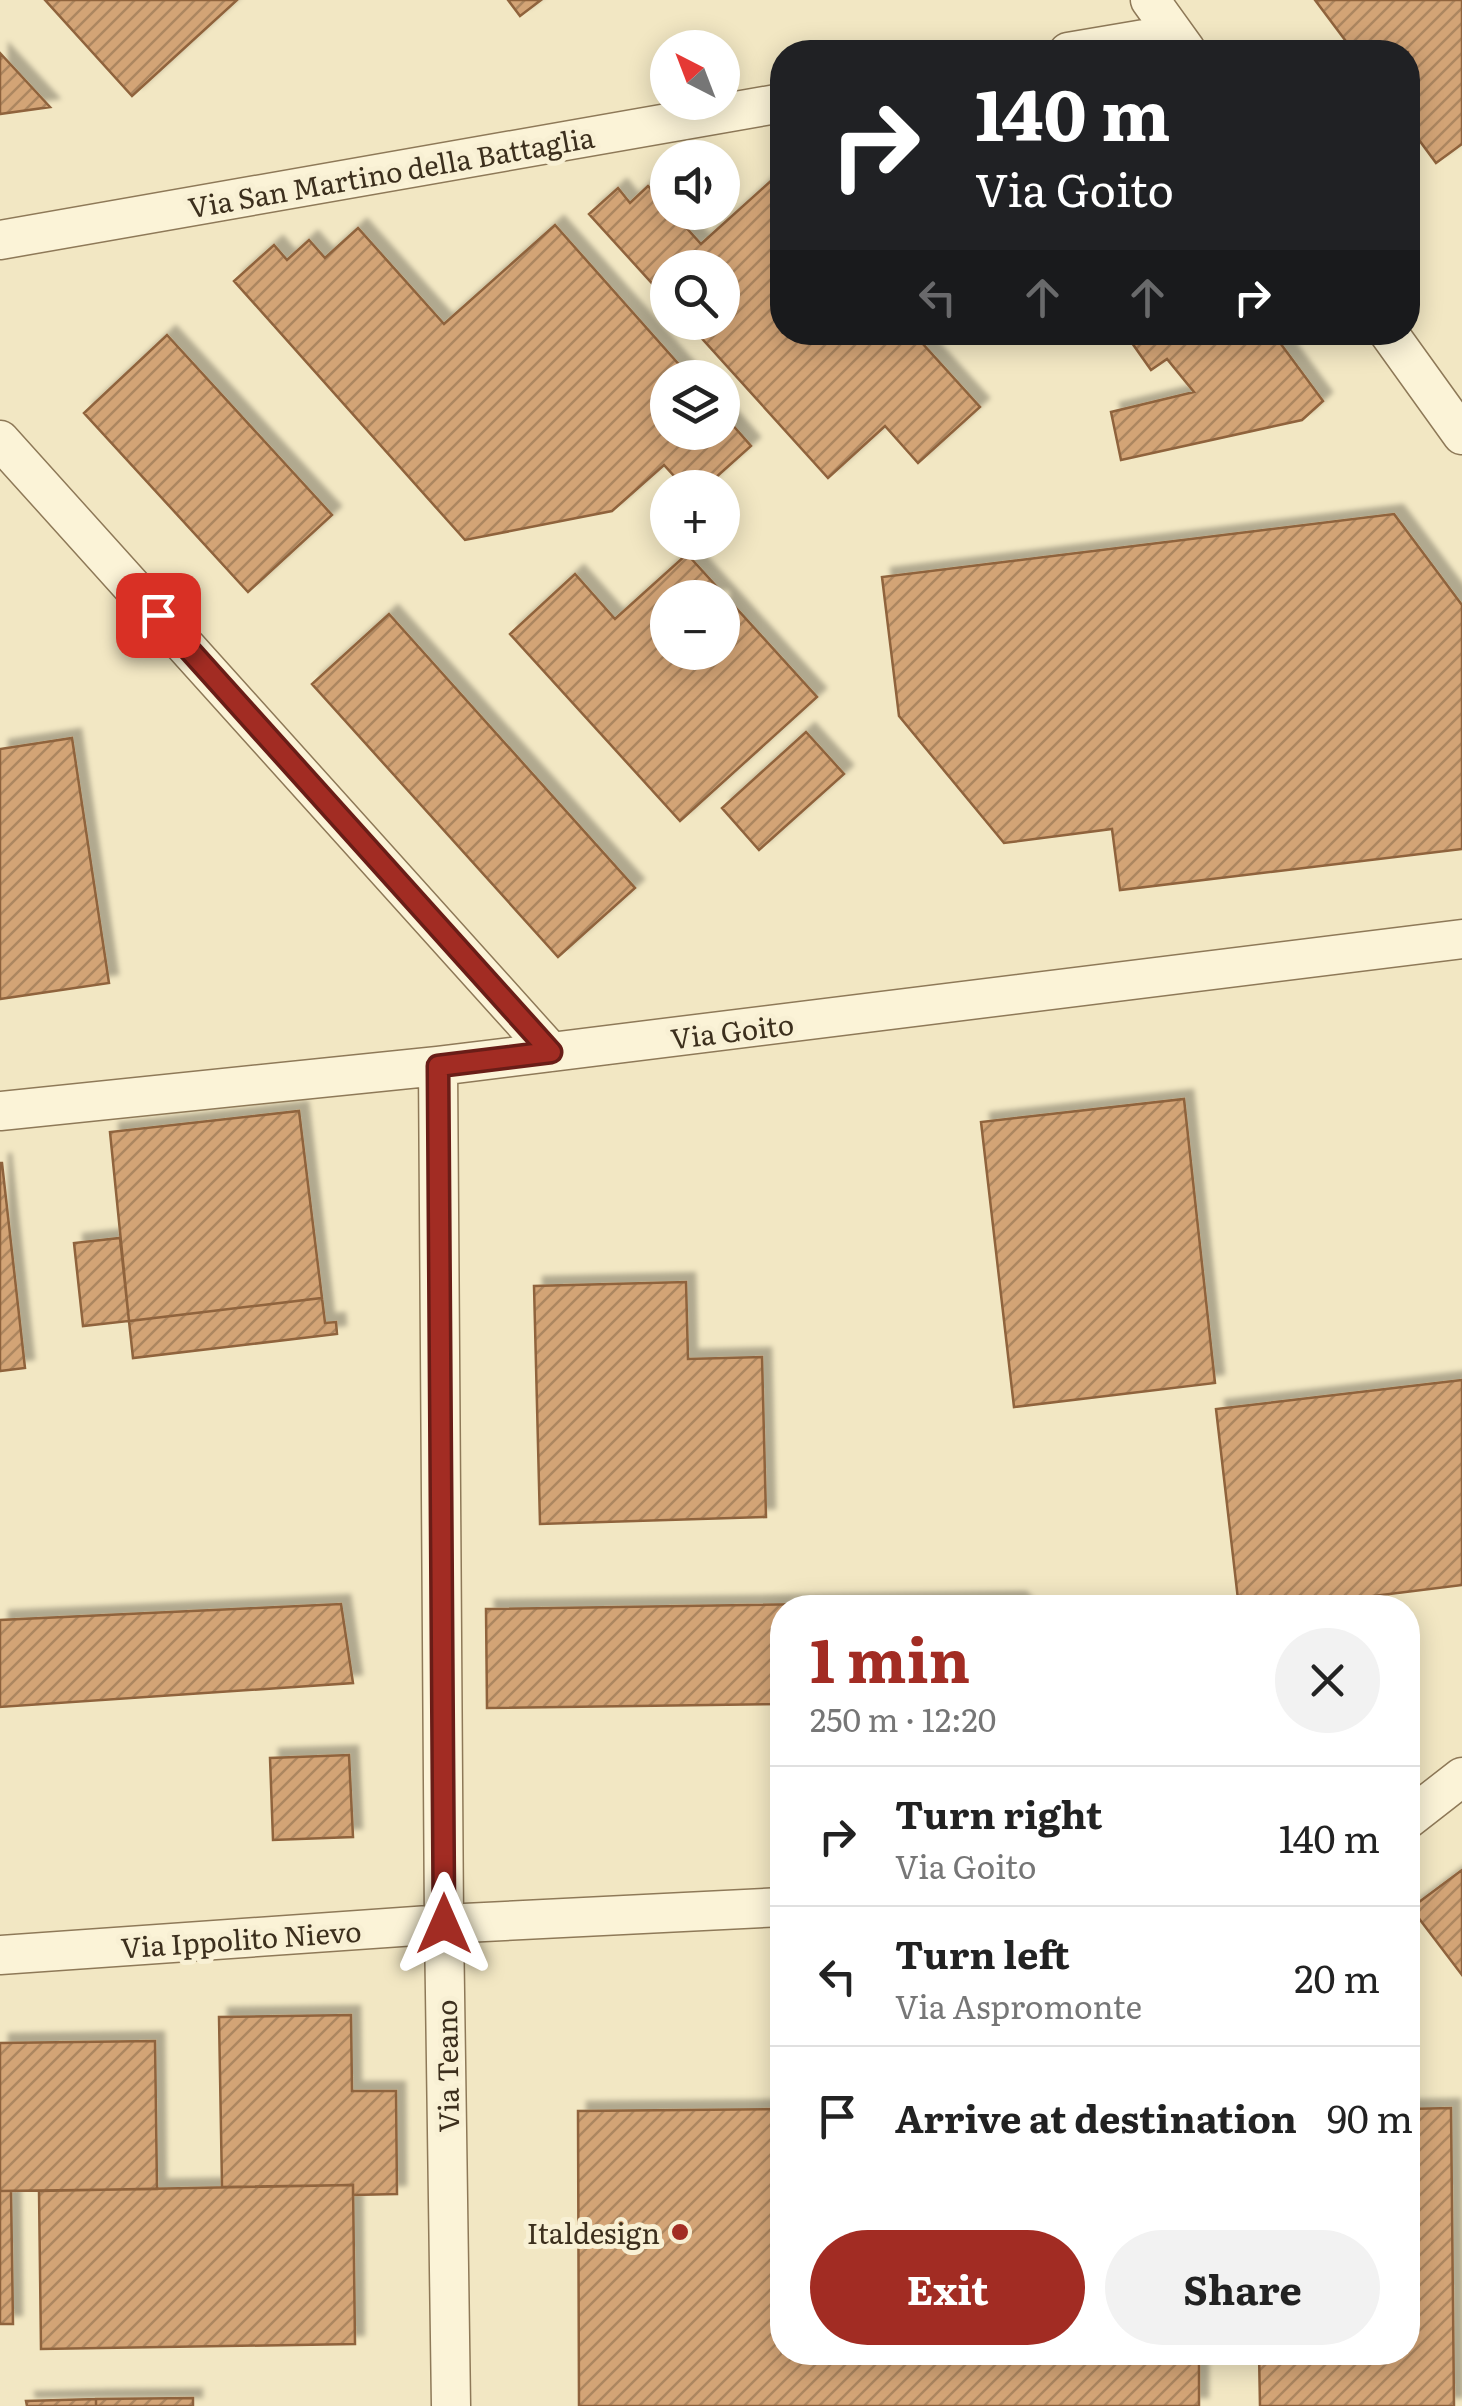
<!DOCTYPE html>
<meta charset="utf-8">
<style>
body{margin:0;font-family:Literata,serif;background:#f2f2f2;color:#222;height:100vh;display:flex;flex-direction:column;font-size:38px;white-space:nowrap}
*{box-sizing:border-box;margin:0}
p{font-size:32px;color:#767676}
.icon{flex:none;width:55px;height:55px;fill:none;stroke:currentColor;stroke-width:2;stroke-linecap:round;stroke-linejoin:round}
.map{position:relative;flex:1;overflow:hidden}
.drawer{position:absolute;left:770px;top:1595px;width:650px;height:770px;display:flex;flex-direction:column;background:#fff;border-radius:40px;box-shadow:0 5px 25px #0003}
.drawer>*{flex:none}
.top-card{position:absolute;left:770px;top:40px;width:650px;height:305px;border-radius:40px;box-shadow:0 5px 25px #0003;background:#202124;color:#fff;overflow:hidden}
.needle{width:65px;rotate:318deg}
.fabs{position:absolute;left:650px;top:30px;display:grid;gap:20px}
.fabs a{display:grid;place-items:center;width:90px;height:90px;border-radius:50%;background:#fff;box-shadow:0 5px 25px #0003;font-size:50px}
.pin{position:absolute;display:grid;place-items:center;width:85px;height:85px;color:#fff;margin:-42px;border-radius:20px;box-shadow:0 5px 15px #0006}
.me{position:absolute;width:110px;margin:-55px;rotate:0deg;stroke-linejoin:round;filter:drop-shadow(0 0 8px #0008)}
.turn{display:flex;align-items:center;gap:35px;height:210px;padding:0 40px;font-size:45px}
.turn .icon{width:130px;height:130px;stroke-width:2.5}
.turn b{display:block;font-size:70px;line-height:85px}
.lanes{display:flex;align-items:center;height:95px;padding:0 40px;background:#0003;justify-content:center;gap:50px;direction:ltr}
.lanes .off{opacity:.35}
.round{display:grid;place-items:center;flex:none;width:105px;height:105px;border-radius:52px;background:#f2f2f2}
.overview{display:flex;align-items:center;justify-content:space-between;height:170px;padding:0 40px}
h1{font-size:60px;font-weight:700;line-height:75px;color:#a22c23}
.action{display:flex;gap:20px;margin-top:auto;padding:20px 40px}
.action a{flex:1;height:115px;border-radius:60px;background:#a22c23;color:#fff;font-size:40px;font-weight:700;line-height:115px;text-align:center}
.action a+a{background:#f2f2f2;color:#222}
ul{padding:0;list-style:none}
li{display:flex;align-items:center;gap:30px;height:140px;padding:0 40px;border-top:2px solid #e0e0e0}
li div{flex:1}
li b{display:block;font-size:38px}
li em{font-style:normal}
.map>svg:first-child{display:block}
.building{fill:url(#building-hatch);stroke:#8f633c;stroke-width:2.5;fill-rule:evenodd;filter:url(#shadow)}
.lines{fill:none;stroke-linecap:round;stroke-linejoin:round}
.street-casing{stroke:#8e7958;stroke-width:41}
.street{stroke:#fbf3d7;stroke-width:38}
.route-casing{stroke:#691d17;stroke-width:25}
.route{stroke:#a22c23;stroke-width:18}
.poi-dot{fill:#a22c23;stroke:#f8f0d4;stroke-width:4}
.labels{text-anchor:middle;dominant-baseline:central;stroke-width:10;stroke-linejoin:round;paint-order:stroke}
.street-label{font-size:28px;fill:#3c2f1d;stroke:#f8f0d4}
.poi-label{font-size:28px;fill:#3c2f1d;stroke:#f8f0d4;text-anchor:end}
</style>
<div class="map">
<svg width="1462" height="2406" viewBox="0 0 1462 2406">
<defs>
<pattern id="building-hatch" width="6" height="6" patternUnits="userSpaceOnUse" patternTransform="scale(2.5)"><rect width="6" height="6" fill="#d3a476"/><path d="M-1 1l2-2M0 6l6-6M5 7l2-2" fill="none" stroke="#ac8660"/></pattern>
<filter id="shadow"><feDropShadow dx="9" dy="-9" stdDeviation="2.5" flood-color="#0004"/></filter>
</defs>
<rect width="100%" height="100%" fill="#f2e7c3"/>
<path class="building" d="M 45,0 L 237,0 L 132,96 Z
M 508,0 L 541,0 L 520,16 Z
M 1315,0 L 1462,0 L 1462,144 L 1436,163 L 1408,125 L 1408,52 L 1354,52 Z
M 0,53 L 50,107 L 0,114 Z
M 773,179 L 782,190 L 782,332 L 912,332 L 980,407 L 918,463 L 885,426 L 828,478 L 687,322 L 722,322 L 722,268 L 668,268 L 668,301 L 589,214 L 618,188 L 630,203 L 648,186 L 668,207 L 668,212 L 672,212 L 701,244 Z
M 555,225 L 691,378 L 668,378 L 668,432 L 722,432 L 722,413 L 751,446 L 704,488 L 685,488 L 664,465 L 612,511 L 465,540 L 234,281 L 274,245 L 287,260 L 309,240 L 325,258 L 358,228 L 444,324 Z
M 1149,332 L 1272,332 L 1323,401 L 1302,420 L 1121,460 L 1111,412 L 1194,392 L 1167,359 L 1151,370 L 1132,343 Z
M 167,335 L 332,515 L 248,592 L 84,413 Z
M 1394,514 L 1462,605 L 1462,849 L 1120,890 L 1112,829 L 1004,843 L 899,716 L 882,577 Z
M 687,554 L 817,697 L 680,821 L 510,634 L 575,574 L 615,619 ZM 668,598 L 722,598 L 722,652 L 668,652 Z
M 389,614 L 635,888 L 558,957 L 312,684 Z
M 806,732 L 844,774 L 759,850 L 722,808 Z
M 72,738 L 109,983 L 0,999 L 0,749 Z
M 1184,1099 L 1215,1383 L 1014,1407 L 981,1122 Z
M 299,1111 L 322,1298 L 129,1321 L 110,1132 Z
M 0,1163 L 2,1163 L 25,1368 L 0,1371 Z
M 120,1238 L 129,1321 L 83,1326 L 74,1243 Z
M 686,1282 L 688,1359 L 762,1357 L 766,1517 L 540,1524 L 534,1286 Z
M 322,1298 L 325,1323 L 336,1322 L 337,1334 L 133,1358 L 129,1321 Z
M 1462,1380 L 1462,1585 L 1277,1608 L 1239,1608 L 1216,1409 Z
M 1017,1601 L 1024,1608 L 782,1608 L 782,1704 L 487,1708 L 486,1609 Z
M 341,1604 L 353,1683 L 0,1707 L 0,1620 Z
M 349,1755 L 353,1837 L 273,1840 L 270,1758 Z
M 1462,1870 L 1462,1975 L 1411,1908 Z
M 351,2015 L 352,2091 L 396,2091 L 397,2194 L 353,2195 L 353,2185 L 222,2187 L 219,2017 Z
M 155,2041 L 157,2189 L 0,2191 L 0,2043 Z
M 1451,2108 L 1454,2406 L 1260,2406 L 1259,2352 L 1408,2352 L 1408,2109 Z
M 782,2109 L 782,2352 L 1199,2352 L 1199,2406 L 579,2406 L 578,2111 Z
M 353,2185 L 355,2344 L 41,2349 L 39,2191 Z
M 0,2191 L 11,2191 L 13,2324 L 0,2324 Z
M 193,2398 L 193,2406 L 96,2406 L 96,2399 Z
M 96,2399 L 96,2406 L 27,2406 L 26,2401 Z"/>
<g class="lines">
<g class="street-casing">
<path id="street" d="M 1150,0 L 1186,50
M 1068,52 L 1174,34
M 0,240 L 782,103
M 1388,332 L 1462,435
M 0,440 L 551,1052
M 438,1066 L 444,1924 L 451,2406
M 0,1111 L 438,1066 L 1462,939
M 1408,1819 L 1462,1777
M 0,1955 L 444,1924 L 782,1907"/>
</g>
<use href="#street" class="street"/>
</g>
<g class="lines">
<g class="route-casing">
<path id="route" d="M 158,615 L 551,1052 L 438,1066 L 444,1924"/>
</g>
<use href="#route" class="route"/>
</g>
<circle class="poi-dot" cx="680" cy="2232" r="10"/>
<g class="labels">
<g class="street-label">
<text transform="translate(391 171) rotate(-10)">Via San Martino della Battaglia</text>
<text transform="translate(732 1030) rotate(-7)">Via Goito</text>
<text transform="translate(241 1938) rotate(-4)">Via Ippolito Nievo</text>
<text transform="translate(446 2066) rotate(-91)">Via Teano</text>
</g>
<g class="poi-label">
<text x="660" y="2232">Italdesign</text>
</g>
</g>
</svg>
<div class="fabs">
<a><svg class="needle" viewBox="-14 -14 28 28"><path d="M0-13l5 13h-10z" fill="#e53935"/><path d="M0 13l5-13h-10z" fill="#767676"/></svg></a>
<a><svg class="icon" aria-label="sound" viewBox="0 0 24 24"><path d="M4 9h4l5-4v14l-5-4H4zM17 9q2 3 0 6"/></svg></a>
<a><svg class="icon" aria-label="search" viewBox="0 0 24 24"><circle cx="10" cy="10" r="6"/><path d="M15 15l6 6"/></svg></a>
<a><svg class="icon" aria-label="layers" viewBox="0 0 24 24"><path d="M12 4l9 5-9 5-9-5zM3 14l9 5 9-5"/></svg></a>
<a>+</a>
<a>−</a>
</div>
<div class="pin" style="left:158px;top:615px;background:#d93025"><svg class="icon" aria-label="arrive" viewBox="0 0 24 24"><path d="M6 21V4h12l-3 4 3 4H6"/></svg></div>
<svg class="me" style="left:444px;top:1924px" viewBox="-20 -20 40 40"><path d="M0-17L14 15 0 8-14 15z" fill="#a22c23" stroke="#fff" stroke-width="4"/></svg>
<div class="top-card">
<div class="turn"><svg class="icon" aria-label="right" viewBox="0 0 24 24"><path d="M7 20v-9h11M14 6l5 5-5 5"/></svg><div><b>140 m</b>Via Goito</div></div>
<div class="lanes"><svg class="icon off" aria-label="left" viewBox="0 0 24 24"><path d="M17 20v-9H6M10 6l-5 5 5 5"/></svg><svg class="icon off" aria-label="ahead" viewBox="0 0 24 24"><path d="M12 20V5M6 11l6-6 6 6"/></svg><svg class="icon off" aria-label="ahead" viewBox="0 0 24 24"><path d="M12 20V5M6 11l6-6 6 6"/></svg><svg class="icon" aria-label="right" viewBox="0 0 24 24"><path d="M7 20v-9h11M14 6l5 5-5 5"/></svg></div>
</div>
<section class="drawer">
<div class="overview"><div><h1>1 min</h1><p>250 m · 12:20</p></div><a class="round"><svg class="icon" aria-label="close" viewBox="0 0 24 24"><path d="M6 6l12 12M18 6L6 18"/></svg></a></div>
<ul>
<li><svg class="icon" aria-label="right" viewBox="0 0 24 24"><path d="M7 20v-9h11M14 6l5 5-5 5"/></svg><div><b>Turn right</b><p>Via Goito</p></div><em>140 m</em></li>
<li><svg class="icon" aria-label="left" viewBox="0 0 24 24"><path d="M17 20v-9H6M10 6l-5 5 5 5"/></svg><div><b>Turn left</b><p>Via Aspromonte</p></div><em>20 m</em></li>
<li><svg class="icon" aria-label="arrive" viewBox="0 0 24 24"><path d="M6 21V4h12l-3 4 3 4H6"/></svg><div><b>Arrive at destination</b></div><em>90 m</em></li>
</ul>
<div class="action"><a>Exit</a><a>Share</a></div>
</section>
</div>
